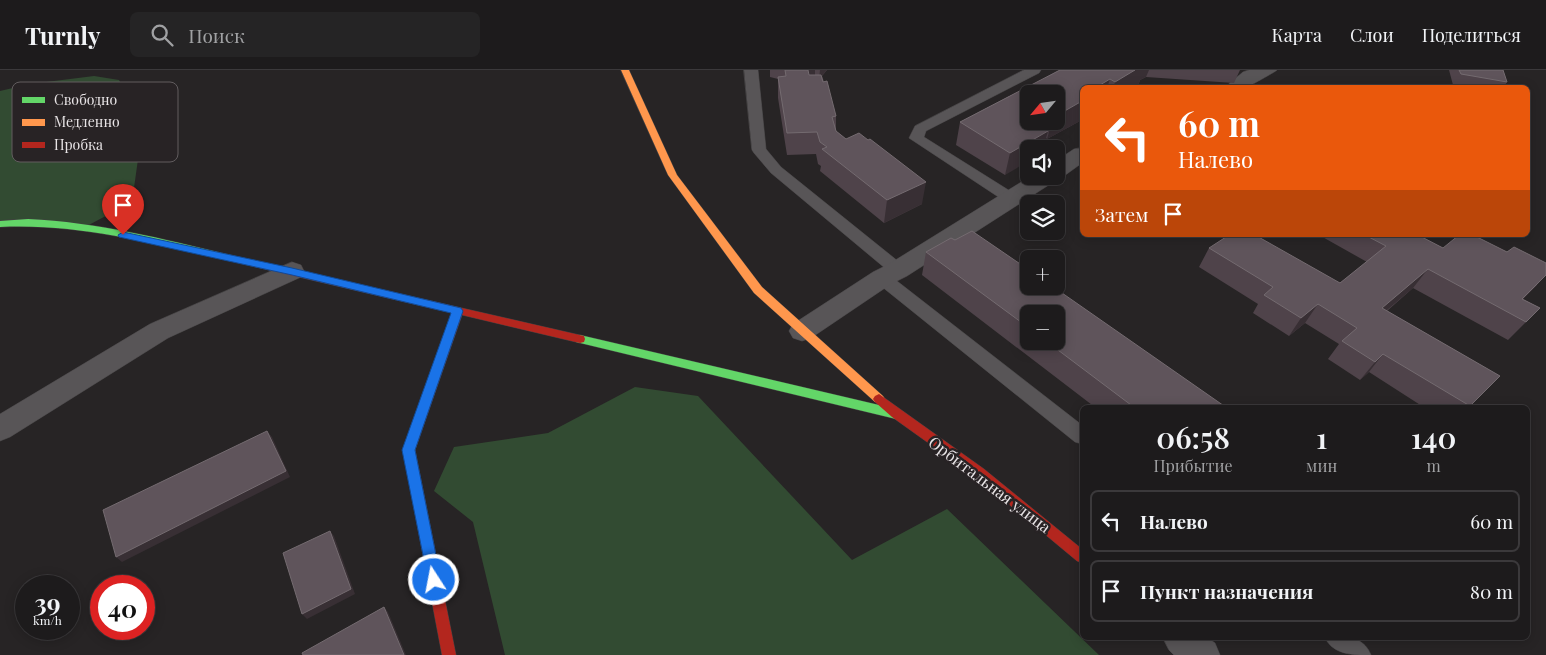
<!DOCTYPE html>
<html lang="ru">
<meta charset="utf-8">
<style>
body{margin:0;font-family:"Playfair Display",serif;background:#252425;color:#f1f3f6;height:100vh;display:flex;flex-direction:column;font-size:19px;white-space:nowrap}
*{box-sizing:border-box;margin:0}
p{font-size:16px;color:#a0a1a3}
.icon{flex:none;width:28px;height:28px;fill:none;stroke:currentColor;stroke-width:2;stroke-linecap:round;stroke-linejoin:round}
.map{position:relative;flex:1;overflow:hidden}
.drawer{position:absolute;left:1080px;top:335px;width:450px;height:235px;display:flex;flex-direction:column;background:#1d1b1c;border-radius:8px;box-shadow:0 2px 12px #0003,0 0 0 1px #3b393b}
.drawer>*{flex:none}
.top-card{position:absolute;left:1080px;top:15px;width:450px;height:152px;border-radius:8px;box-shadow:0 2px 12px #0003,0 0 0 1px #3b393b;background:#ea580c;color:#fff;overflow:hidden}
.needle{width:32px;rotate:241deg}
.fabs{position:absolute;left:1020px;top:15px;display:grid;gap:10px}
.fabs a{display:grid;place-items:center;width:45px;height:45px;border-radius:8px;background:#1d1b1c;box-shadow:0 2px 12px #0003,0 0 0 1px #3b393b;font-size:25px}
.speed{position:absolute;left:15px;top:505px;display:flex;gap:10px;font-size:25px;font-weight:700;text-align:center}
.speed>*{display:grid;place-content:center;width:65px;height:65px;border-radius:50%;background:#1d1b1c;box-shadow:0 2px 12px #0003,0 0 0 1px #3b393b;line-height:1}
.speed small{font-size:12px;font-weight:400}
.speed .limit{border:8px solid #d22;background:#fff;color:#111}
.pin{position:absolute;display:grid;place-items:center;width:42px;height:42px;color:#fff;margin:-51px -21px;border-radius:50% 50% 50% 0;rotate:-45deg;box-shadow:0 0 5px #0007}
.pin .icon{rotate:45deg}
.me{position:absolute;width:55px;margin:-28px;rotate:349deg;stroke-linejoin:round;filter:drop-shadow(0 0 4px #0008)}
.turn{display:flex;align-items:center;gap:18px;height:105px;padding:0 15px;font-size:22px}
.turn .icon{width:65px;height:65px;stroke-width:2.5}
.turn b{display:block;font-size:35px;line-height:42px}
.then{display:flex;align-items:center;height:48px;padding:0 15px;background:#0003;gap:10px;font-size:19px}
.eta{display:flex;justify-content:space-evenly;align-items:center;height:85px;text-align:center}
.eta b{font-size:30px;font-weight:600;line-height:35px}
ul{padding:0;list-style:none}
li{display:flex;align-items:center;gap:15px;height:62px;margin:0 10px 8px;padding:0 5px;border:2px solid #3b393b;border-radius:8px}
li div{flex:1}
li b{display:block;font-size:19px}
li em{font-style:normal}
header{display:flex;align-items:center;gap:30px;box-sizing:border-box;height:70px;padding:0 25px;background:#1d1b1c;border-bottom:1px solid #3b393b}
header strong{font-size:24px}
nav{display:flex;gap:28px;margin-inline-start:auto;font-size:18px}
.search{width:350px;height:45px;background:#252425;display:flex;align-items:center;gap:12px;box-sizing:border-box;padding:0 18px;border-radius:8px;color:#a0a1a3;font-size:19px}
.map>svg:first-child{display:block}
.green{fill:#324b32}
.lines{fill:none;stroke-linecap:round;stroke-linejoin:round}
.lane-casing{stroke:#434142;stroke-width:1}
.street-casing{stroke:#434142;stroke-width:1}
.fast-casing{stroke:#434142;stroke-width:1}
.slow-casing{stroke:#434142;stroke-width:1}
.jam-casing{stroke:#434142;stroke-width:1}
.lane{fill:#585557;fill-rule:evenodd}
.street{fill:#585557;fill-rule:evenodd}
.fast{fill:#63d668;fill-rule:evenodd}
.slow{fill:#ff974d;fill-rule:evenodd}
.jam{fill:#b3261e;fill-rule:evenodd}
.wall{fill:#4f434a;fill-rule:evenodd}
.shaded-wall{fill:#382f34}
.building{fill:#5f545b;stroke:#746b70}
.route{fill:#1a73e8;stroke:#114b97}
.labels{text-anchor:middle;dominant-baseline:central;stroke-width:5;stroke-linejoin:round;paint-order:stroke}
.street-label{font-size:16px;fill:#e8e4e6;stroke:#282325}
.key{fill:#282325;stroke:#625d5f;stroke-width:1}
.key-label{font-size:14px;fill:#e8e4e6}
</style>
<header>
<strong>Turnly</strong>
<div class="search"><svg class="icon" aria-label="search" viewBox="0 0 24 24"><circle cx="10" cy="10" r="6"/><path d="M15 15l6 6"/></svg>Поиск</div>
<nav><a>Карта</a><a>Слои</a><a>Поделиться</a></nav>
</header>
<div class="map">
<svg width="1546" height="585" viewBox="0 0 1546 585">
<rect width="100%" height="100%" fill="#272425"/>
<path class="green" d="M 94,6 L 119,10 L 129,29 L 140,75 L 132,132 L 85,157 L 0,154 L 0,21 L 30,14 Z
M 635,317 L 698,326 L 852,490 L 947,439 L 1099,585 L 505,585 L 473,452 L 434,421 L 454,377 L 548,363 Z"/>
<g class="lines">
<g class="lane-casing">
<path id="lane" d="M 744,0 L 758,0 L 766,79 L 781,97 L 904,196 L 906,200 L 904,204 L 898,206 L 892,204 L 771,103 L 754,83 L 752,80 Z
M 1024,0 L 1041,0 L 1039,3 L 926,61 L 924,67 L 1018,126 L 1020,129 L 1018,132 L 1006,132 L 909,68 L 915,56 Z
M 882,202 L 888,204 L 1082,355 L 1082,374 L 1075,372 L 876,212 L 873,208 L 876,204 Z
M 1325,568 C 1344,566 1363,565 1371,585 C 1352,585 1334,585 1325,568 Z"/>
</g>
<g class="street-casing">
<path id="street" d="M 1249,0 L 1277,0 C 1275,2 1248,17 1245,18 C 1239,19 1231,18 1224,18 L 1243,2 Z
M 1082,78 L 1082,93 L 1064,106 L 1057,107 L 1055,111 L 907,206 L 891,214 L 811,268 L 802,271 L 793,268 L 789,261 L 793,254 L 873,202 L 889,194 L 1031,106 L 1056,106 L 1056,91 L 1074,79 Z
M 292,192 L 301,195 L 304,201 L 301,207 L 168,268 L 10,367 L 0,371 L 0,344 L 150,254 Z
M 1163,568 L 1208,568 L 1215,573 L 1220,585 L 1174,585 L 1169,580 Z"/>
</g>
<g class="fast-casing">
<path id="fast" d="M 28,149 C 97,152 163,169 230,185 L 235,188 L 230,191 C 154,174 79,153 0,157 L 0,151 Z
M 580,265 L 896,339 L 900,341 L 902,344 L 900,347 L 896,349 L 576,272 L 575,269 L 576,266 Z"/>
</g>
<g class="slow-casing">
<path id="slow" d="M 621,0 L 629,0 L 677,105 L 762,217 L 883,326 L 885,329 L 883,332 L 875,332 L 754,223 L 668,105 Z"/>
</g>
<g class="jam-casing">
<path id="jam" d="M 230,185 L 584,266 L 585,269 L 584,272 L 580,273 L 462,245 L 415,380 L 456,585 L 442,585 L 403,380 L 452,243 L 226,190 L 225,188 L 226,186 Z
M 879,324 L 984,399 L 1082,479 L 1082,493 L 1077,491 L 976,407 L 892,347 L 875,332 L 873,329 L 875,326 Z"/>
</g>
<use href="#lane" class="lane"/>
<use href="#street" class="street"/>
<use href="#fast" class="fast"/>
<use href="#slow" class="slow"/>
<use href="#jam" class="jam"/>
</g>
<path class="wall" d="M 770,0 L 827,0 L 822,6 L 836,46 L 836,61 L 922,134 L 884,153 L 820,101 L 821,96 L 818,94 L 816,84 L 787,85 L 778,28 L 778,9 L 770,7 Z
M 1060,0 L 1240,0 L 1234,13 L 1146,7 L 1140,10 L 1138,16 L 1135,18 L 1082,18 L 1082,42 L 1080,51 L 1047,69 L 1046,68 L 1005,105 L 956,75 L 960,52 ZM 1056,24 L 1056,51 L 1029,51 Z
M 1449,0 L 1503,0 L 1507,12 L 1503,18 L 1465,18 L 1453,15 Z
M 1319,165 L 1418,165 L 1443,178 L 1537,215 L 1523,229 L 1540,238 L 1508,270 L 1413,218 L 1387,241 L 1500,306 L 1468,338 L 1425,338 L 1369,302 L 1360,310 L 1328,289 L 1339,274 L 1305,253 L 1289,266 L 1253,243 L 1258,234 L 1199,197 L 1209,178 L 1340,213 L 1367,192 Z
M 926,182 L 1227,338 L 1096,338 L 922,205 ZM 1029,244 L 1056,271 L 1029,271 Z"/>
<path class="shaded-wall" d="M 807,0 L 815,0 L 815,7 L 806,18 Z
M 820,0 L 827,0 L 819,9 Z
M 1135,0 L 1149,0 L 1146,7 L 1140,10 L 1138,16 L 1135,18 L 1113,18 L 1115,12 Z
M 1110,9 L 1107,18 L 1095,18 Z
M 1082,25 L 1082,42 L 1080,51 L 1047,69 L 1052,51 L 1056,51 L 1056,46 Z
M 1038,51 L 1048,51 L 1044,63 L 1048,61 L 1043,79 L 1029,79 L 1029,91 L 1005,105 L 1010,83 L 1034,54 Z
M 926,112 L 922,134 L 884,153 L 887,130 Z
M 1428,199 L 1413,218 L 1368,256 L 1382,238 Z
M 1546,205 L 1537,215 L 1509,243 L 1522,229 Z
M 1318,234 L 1305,253 L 1289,266 L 1301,248 Z
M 1383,284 L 1369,302 L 1360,310 L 1375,292 Z
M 267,361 L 272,367 L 290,407 L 122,492 L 116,487 Z
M 330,461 L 334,466 L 355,524 L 307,549 L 302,544 Z
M 384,537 L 388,542 L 406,585 L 404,585 Z"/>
<path class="building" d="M 785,0 L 808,0 L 809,5 L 821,5 L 823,12 L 827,11 L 836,46 L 832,47 L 836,61 L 846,69 L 859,63 L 868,70 L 870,69 L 926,112 L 887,130 L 822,79 L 827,77 L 820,72 L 817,62 L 787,63 L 778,7 L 786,6 Z
M 1060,0 L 1135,0 L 1115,12 L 1110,9 L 1095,18 L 1082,18 L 1082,25 L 1081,26 L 1082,27 L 1082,31 L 1056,46 L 1056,24 L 1029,24 L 1029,51 L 1038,51 L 1034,54 L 1048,61 L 1010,83 L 960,52 Z
M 1459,0 L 1503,0 L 1507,12 L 1461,4 Z
M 972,161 L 1029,200 L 1029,216 L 1052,216 L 1227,338 L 1135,338 L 1046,271 L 1056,271 L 1056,244 L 1029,244 L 1029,258 L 926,182 L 951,168 L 955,170 Z
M 1229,165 L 1255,165 L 1340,213 L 1386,176 L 1365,165 L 1418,165 L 1443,178 L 1459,165 L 1473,165 L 1507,182 L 1514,177 L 1546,193 L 1546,205 L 1522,229 L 1540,238 L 1526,252 L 1428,199 L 1382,238 L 1500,306 L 1470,336 L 1383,284 L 1375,292 L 1342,271 L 1357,258 L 1318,234 L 1301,248 L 1264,225 L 1273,217 L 1209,178 Z
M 267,361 L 286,401 L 116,487 L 103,440 Z
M 330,461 L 351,519 L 302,544 L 283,483 Z
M 384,537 L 404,585 L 303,585 L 302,583 Z"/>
<path class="route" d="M 123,162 L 292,198 L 461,238 L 463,241 L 415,380 L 441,510 L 439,515 L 434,517 L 430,515 L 428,510 L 402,380 L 451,243 L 292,205 L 119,167 L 118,165 Z"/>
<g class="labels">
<g class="street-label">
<text transform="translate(990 414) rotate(37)">Орбитальная улица</text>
</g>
</g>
<rect x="12" y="12" width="166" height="80" rx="8" class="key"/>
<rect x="22" y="27" width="23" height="6" fill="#63d668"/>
<rect x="22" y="49" width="23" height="7" fill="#ff974d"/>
<rect x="22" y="72" width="23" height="6" fill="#b3261e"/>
<g class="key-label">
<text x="54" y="35">Свободно</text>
<text x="54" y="57">Медленно</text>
<text x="54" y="80">Пробка</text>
</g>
</svg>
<div class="fabs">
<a><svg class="needle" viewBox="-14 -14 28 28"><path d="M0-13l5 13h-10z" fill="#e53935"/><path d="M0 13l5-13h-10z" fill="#a0a1a3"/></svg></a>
<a><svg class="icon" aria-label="sound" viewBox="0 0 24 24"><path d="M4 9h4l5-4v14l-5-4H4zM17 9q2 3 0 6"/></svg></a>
<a><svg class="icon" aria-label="layers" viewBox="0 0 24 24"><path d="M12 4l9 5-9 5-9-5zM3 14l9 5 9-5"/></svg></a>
<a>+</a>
<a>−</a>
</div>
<div class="speed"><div>39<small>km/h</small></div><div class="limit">40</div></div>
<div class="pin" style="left:123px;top:165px;background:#d93025"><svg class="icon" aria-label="arrive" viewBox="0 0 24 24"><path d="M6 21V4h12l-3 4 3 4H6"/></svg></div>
<svg class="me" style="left:434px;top:510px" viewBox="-20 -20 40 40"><circle r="17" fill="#1a73e8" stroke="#fff" stroke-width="3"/><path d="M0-11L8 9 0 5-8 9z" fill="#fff"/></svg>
<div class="top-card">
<div class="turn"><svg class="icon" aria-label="left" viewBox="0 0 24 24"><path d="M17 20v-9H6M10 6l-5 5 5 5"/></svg><div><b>60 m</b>Налево</div></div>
<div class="then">Затем<svg class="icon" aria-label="arrive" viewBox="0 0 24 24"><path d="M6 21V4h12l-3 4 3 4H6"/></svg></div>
</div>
<section class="drawer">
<div class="eta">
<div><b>06:58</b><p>Прибытие</p></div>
<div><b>1</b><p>мин</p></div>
<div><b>140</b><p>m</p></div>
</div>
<ul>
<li><svg class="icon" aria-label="left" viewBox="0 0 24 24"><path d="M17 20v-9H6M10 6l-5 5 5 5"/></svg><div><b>Налево</b></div><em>60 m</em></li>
<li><svg class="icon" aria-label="arrive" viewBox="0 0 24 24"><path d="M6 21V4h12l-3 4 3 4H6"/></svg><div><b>Пункт назначения</b></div><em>80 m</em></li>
</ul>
</section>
</div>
